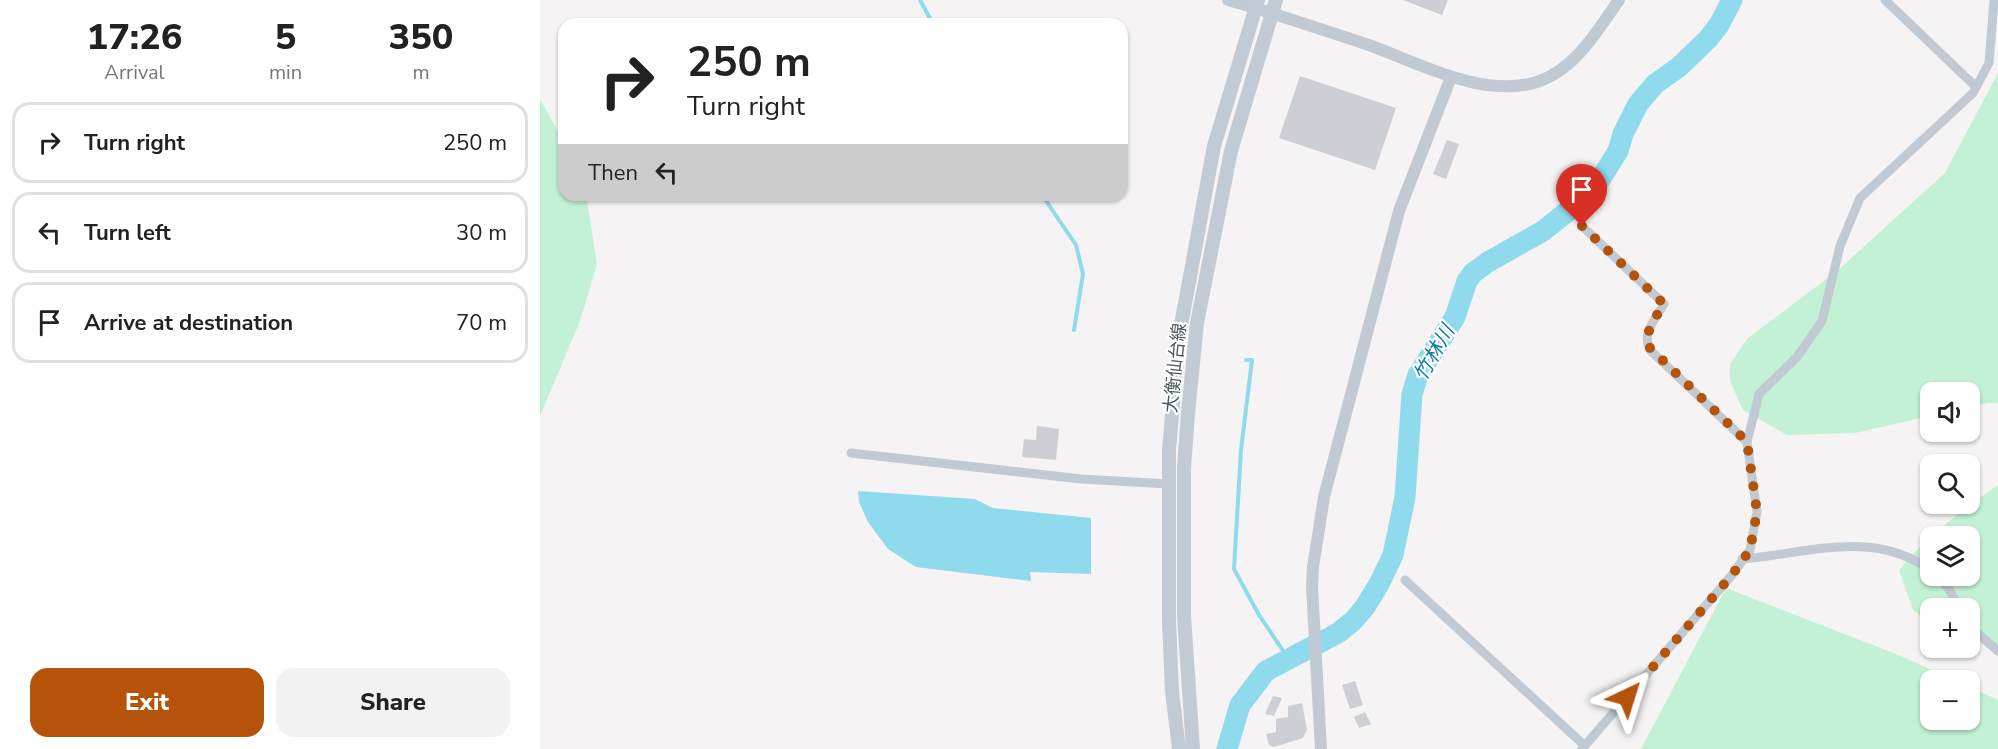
<!DOCTYPE html>
<meta charset="utf-8">
<style>
body{margin:0;font-family:"Nunito Sans","Noto Sans JP",sans-serif;background:#f2f2f2;color:#222;height:100vh;display:flex;flex-direction:column;font-size:22px;white-space:nowrap}
*{box-sizing:border-box;margin:0}
p{font-size:20px;color:#767676}
.icon{flex:none;width:33px;height:33px;fill:none;stroke:currentColor;stroke-width:2;stroke-linecap:round;stroke-linejoin:round}
.map{position:relative;flex:1;overflow:hidden}
.sheet{display:flex;flex-direction:column;background:#fff;width:540px}
.sheet>*{flex:none}
.banner{position:absolute;left:18px;top:18px;width:570px;height:183px;border-radius:18px;box-shadow:0 2px 4px #0004;background:#fff;color:#222;overflow:hidden}
.controls{position:absolute;left:1380px;top:382px;display:grid;gap:12px}
.controls a{display:grid;place-items:center;width:60px;height:60px;border-radius:12px;background:#fff;box-shadow:0 2px 4px #0004;font-size:30px}
.pin{position:absolute;display:grid;place-items:center;width:51px;height:51px;color:#fff;margin:-62px -26px;border-radius:50% 50% 50% 0;rotate:-45deg;box-shadow:0 0 6px #0007}
.pin .icon{rotate:45deg}
.me{position:absolute;width:66px;margin:-33px;rotate:41deg;stroke-linejoin:round;filter:drop-shadow(0 0 4px #0008)}
.turn{display:flex;align-items:center;gap:21px;height:126px;padding:0 30px;font-size:27px}
.turn .icon{width:78px;height:78px;stroke-width:2.5}
.turn b{display:block;font-size:42px;line-height:51px}
.then{display:flex;align-items:center;height:57px;padding:0 30px;background:#0003;gap:12px;font-size:22px}
.eta{display:flex;justify-content:space-evenly;align-items:center;height:102px;text-align:center}
.eta b{font-size:36px;font-weight:800;line-height:42px}
.action{display:flex;gap:12px;margin-top:auto;padding:12px 30px}
.action a{flex:1;height:69px;border-radius:18px;background:#b45309;color:#fff;font-size:24px;font-weight:800;line-height:69px;text-align:center}
.action a+a{background:#f2f2f2;color:#222}
ul{padding:0;list-style:none}
li{display:flex;align-items:center;gap:18px;height:81px;margin:0 12px 9px;padding:0 18px;border:3px solid #e0e0e0;border-radius:18px}
li div{flex:1}
li b{display:block;font-size:22px}
li em{font-style:normal}
main{display:flex;flex:1;min-height:0}
.map>svg:first-child{display:block}
.green{fill:#c3f1d5;fill-rule:evenodd}
.water{fill:#90daee}
.lines{fill:none;stroke-linecap:round;stroke-linejoin:round}
.stream{stroke:#90daee;stroke-width:4}
.river{stroke:#90daee;stroke-width:21}
.building{fill:#cdcfd5}
.minor{stroke:#c1cad2;stroke-width:9}
.tertiary{stroke:#c1cad2;stroke-width:12}
.secondary{stroke:#c1cbd6;stroke-width:14}
.route{stroke:#b45309;stroke-width:10;stroke-dasharray:0 18}
.labels{text-anchor:middle;dominant-baseline:central;stroke-width:4.5;stroke-linejoin:round;paint-order:stroke}
.street-label{font-size:18px;fill:#4a5661;stroke:#fff}
.water-label{font-size:20px;font-style:italic;fill:#0c7c9b;stroke:#fff}
</style>
<main>
<section class="sheet">
<div class="eta">
<div><b>17:26</b><p>Arrival</p></div>
<div><b>5</b><p>min</p></div>
<div><b>350</b><p>m</p></div>
</div>
<ul>
<li><svg class="icon" aria-label="right" viewBox="0 0 24 24"><path d="M7 20v-9h11M14 6l5 5-5 5"/></svg><div><b>Turn right</b></div><em>250 m</em></li>
<li><svg class="icon" aria-label="left" viewBox="0 0 24 24"><path d="M17 20v-9H6M10 6l-5 5 5 5"/></svg><div><b>Turn left</b></div><em>30 m</em></li>
<li><svg class="icon" aria-label="arrive" viewBox="0 0 24 24"><path d="M6 21V4h12l-3 4 3 4H6"/></svg><div><b>Arrive at destination</b></div><em>70 m</em></li>
</ul>
<div class="action"><a>Exit</a><a>Share</a></div>
</section>
<div class="map">
<svg width="1458" height="749" viewBox="0 0 1458 749">
<rect width="100%" height="100%" fill="#f5f3f3"/>
<path class="green" d="M 1458,73 L 1458,403 L 1448,403 L 1430,407 L 1430,393 L 1390,393 L 1390,416 L 1315,433 L 1247,435 L 1203,410 L 1190,381 L 1190,364 L 1208,338 L 1297,271 L 1405,173 Z
M 0,99 L 24,142 L 24,195 L 46,195 L 57,264 L 40,321 L 0,416 Z
M 1458,485 L 1458,646 L 1430,638 L 1430,609 L 1390,609 L 1390,622 L 1373,610 L 1359,570 C 1387,536 1422,510 1458,485 ZM 1390,537 L 1430,537 L 1430,576 L 1390,576 Z
M 1186,588 L 1361,656 L 1416,681 L 1390,681 L 1390,720 L 1430,720 L 1430,687 L 1458,700 L 1458,749 L 1101,749 Z"/>
<path class="water" d="M 318,491 L 435,499 L 453,508 L 551,518 L 551,574 L 490,572 L 491,581 L 376,567 L 348,549 L 328,522 L 319,502 Z"/>
<g class="lines">
<path class="stream" d="M 380,0 L 393,24
M 502,195 L 536,245 L 543,274 L 534,330
M 706,360 L 712,360 L 701,450 L 694,569 L 719,615 L 748,658"/>
<path class="river" d="M 687,749 L 700,705 L 726,671 L 798,633 L 813,621 L 825,607 L 839,584 L 853,555 L 865,497 L 872,394 L 878,375 L 915,317 L 927,281 L 933,273 L 948,262 L 1003,231 L 1033,207 L 1058,183 L 1078,151 L 1083,134 L 1098,104 L 1115,84 L 1139,67 L 1168,39 L 1179,25 L 1192,0"/>
</g>
<path class="building" d="M 863,0 L 908,0 L 902,15 Z
M 760,76 L 856,108 L 835,170 L 739,138 Z
M 907,140 L 919,144 L 906,179 L 893,174 Z
M 497,426 L 519,429 L 516,460 L 482,457 L 484,439 L 496,440 Z
M 815,681 L 823,705 L 810,709 L 802,685 Z
M 733,696 L 742,698 L 734,716 L 725,714 Z
M 762,703 L 767,730 L 763,738 L 734,747 L 729,745 L 726,734 L 736,732 L 736,719 L 748,717 L 748,706 Z
M 825,712 L 831,724 L 819,728 L 814,717 Z"/>
<g class="lines">
<path class="minor" d="M 1345,0 L 1435,86
M 1042,226 L 1124,304 C 1116,318 1100,335 1111,351 L 1207,442
M 311,453 L 541,479 L 629,484
M 1202,559 C 1266,554 1333,528 1390,570
M 1398,576 L 1408,588 L 1421,609
M 865,580 L 1045,746
M 1430,623 L 1439,635 L 1458,651
M 1042,749 L 1192,575 L 1210,550 L 1217,512 L 1207,442 L 1219,394 L 1257,357 L 1282,321 L 1300,246 L 1320,198 L 1433,93 L 1449,63 L 1454,0"/>
<path class="tertiary" d="M 688,0 C 734,13 780,29 826,44 C 878,62 941,99 997,82 C 1035,70 1057,31 1079,0
M 781,749 L 772,587 L 773,567 L 784,497 L 859,211 L 911,77"/>
<path class="secondary" d="M 639,749 L 632,691 L 629,622 L 629,449 L 639,336 L 674,146 L 718,0
M 653,749 L 644,616 L 644,468 L 648,413 L 657,323 L 691,151 L 736,0"/>
</g>
<g class="lines">
<path class="route" d="M 1042,226 L 1124,304 C 1116,317 1105,330 1108,346 L 1207,442 L 1217,512 L 1210,550 L 1192,575 L 1087,697"/>
</g>
<g class="labels">
<g class="street-label">
<text transform="translate(635 368) rotate(-84)">大衡仙台線</text>
</g>
<g class="water-label">
<text transform="translate(894 353) rotate(-60)">竹林川</text>
</g>
</g>
</svg>
<div class="controls">
<a><svg class="icon" aria-label="sound" viewBox="0 0 24 24"><path d="M4 9h4l5-4v14l-5-4H4zM17 9q2 3 0 6"/></svg></a>
<a><svg class="icon" aria-label="search" viewBox="0 0 24 24"><circle cx="10" cy="10" r="6"/><path d="M15 15l6 6"/></svg></a>
<a><svg class="icon" aria-label="layers" viewBox="0 0 24 24"><path d="M12 4l9 5-9 5-9-5zM3 14l9 5 9-5"/></svg></a>
<a>+</a>
<a>−</a>
</div>
<div class="pin" style="left:1042px;top:226px;background:#d93025"><svg class="icon" aria-label="arrive" viewBox="0 0 24 24"><path d="M6 21V4h12l-3 4 3 4H6"/></svg></div>
<svg class="me" style="left:1087px;top:697px" viewBox="-20 -20 40 40"><path d="M0-17L14 15 0 8-14 15z" fill="#b45309" stroke="#fff" stroke-width="4"/></svg>
<div class="banner">
<div class="turn"><svg class="icon" aria-label="right" viewBox="0 0 24 24"><path d="M7 20v-9h11M14 6l5 5-5 5"/></svg><div><b>250 m</b>Turn right</div></div>
<div class="then">Then<svg class="icon" aria-label="left" viewBox="0 0 24 24"><path d="M17 20v-9H6M10 6l-5 5 5 5"/></svg></div>
</div>
</div>
</main>
